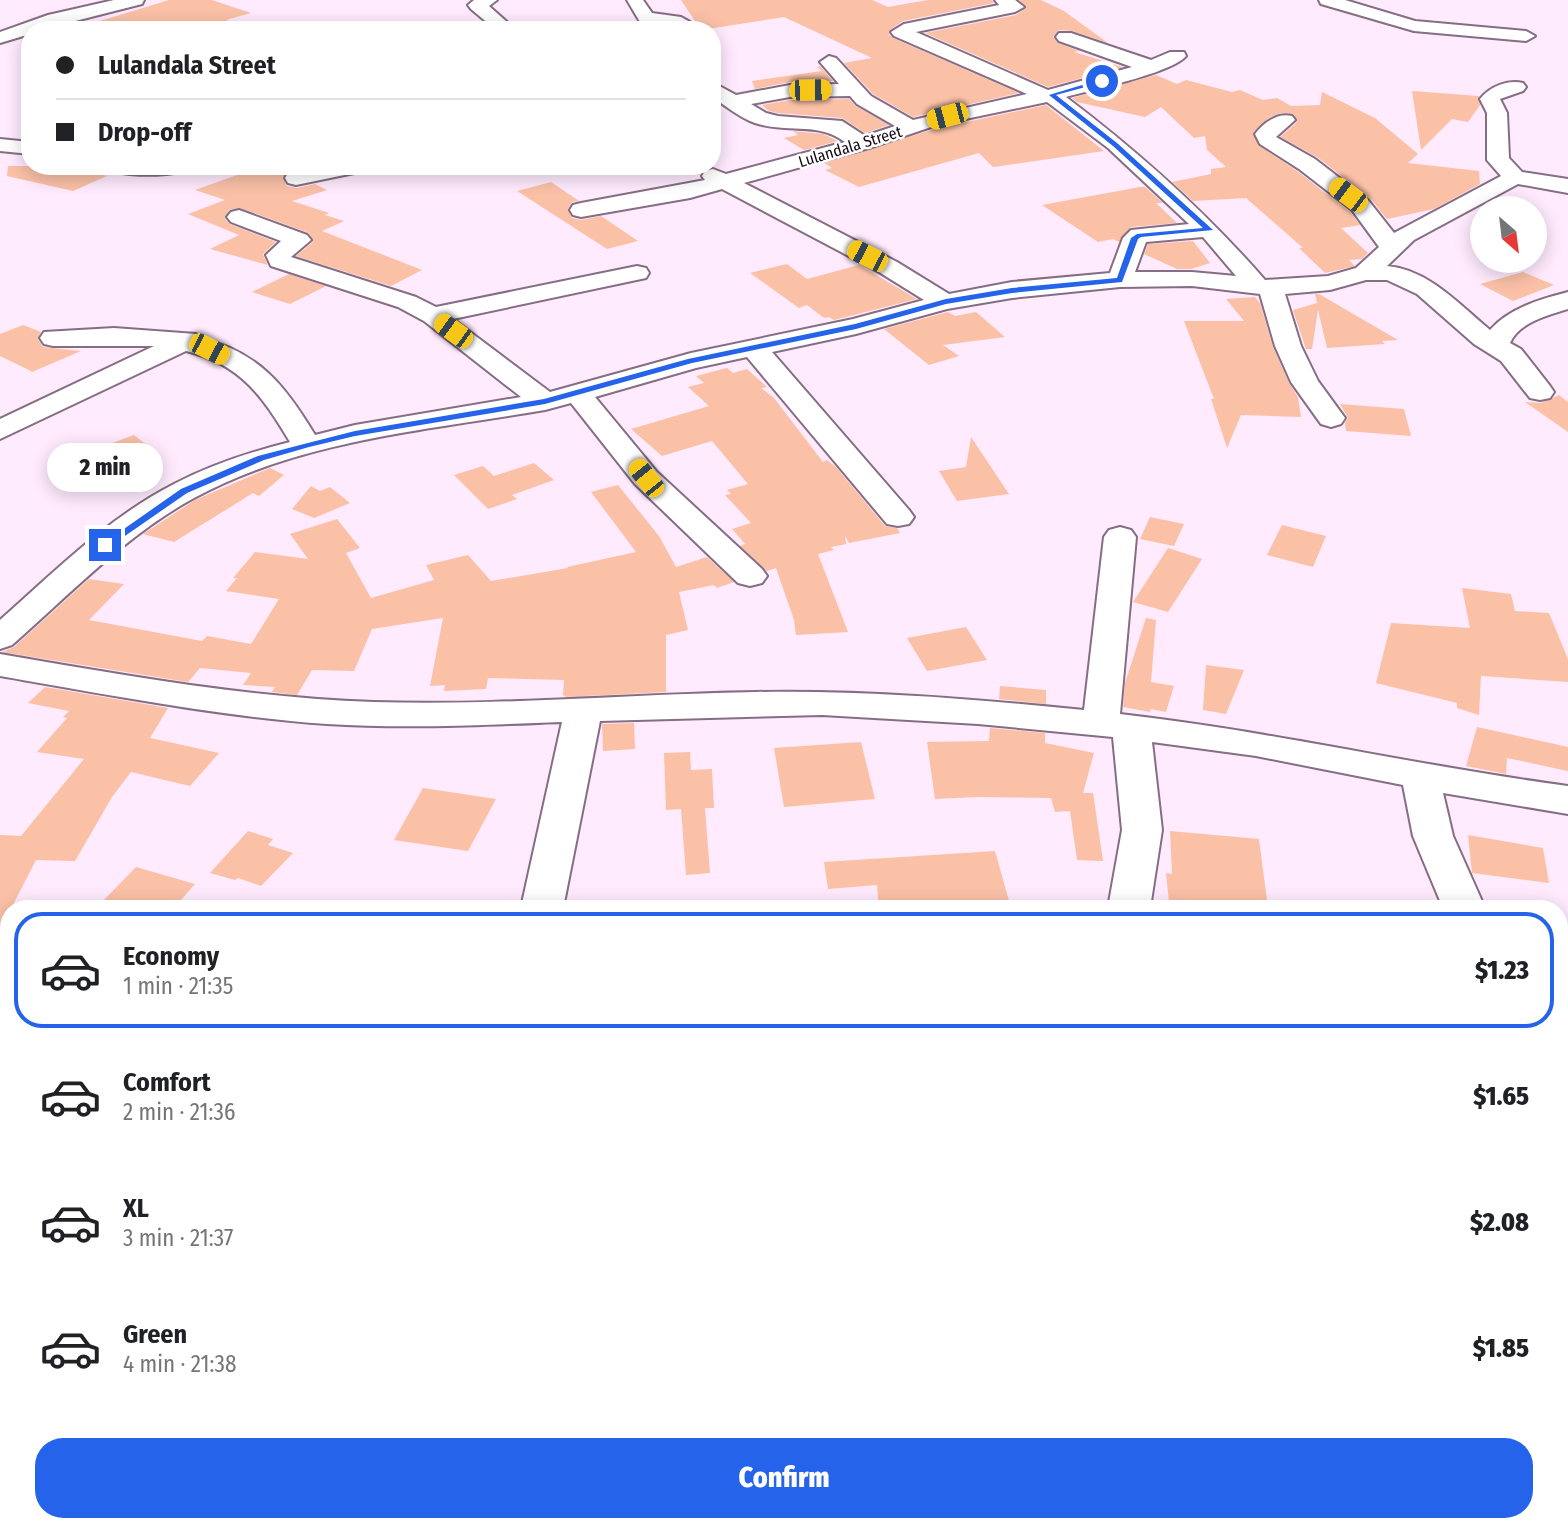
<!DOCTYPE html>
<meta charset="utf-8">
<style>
:root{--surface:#fff;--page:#f2f2f2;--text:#202124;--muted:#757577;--line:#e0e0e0;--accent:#2563eb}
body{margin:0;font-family:"Fira Sans Condensed",sans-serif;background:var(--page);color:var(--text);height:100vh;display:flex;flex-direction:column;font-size:26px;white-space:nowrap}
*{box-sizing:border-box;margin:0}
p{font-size:23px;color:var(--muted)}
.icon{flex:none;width:38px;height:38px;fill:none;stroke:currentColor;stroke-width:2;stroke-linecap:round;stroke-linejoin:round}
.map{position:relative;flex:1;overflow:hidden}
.sheet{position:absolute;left:0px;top:900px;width:1568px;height:632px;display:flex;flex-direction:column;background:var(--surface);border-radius:28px 28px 0 0;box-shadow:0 4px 18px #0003}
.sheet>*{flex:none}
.banner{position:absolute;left:21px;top:21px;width:700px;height:154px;border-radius:28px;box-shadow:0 4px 18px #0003;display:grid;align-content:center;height:154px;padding:0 35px;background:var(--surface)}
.needle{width:46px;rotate:152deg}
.controls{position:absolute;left:1470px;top:196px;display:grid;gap:14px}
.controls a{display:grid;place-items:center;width:77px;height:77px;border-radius:50%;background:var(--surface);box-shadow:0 4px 18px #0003;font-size:35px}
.end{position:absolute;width:32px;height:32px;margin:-16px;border:9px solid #2563eb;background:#fff;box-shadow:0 0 0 4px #fff}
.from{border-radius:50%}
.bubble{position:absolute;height:49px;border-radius:24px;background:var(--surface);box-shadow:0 4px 18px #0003;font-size:23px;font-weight:800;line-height:49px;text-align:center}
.car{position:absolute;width:21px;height:42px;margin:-21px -10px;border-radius:9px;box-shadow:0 0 5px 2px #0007;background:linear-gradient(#f5c518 24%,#345 0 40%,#f5c518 0 76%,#345 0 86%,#f5c518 0)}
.banner b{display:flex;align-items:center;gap:24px;height:66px;font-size:26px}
.banner b+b{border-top:2px solid var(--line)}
.banner i{width:18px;height:18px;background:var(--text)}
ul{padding:12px 0 0;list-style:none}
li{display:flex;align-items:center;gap:21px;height:116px;margin:0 14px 10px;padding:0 21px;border:4px solid transparent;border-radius:28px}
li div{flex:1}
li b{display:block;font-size:26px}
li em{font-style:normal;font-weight:800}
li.current{border-color:var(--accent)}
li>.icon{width:63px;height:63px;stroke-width:1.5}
.action{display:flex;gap:14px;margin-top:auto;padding:14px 35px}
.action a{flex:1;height:80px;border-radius:28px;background:var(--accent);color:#fff;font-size:28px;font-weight:800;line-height:80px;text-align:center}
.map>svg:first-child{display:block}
.building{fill:#fac1a7}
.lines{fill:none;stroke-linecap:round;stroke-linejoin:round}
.minor-casing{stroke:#856e84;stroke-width:4}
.minor{fill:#fff;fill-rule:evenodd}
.route{fill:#2563eb}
.labels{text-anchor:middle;stroke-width:5;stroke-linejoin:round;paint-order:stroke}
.far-street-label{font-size:16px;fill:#110911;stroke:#fff}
</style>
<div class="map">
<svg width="1568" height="1531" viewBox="0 0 1568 1531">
<rect width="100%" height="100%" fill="#ffeafe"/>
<g class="building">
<path d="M169,0H212L251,13L226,20L244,26L243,30H90V24Z"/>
<path d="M681,0H872L888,7L928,0H992L994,3L903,21L890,30L889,34L893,38L1019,93L913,117L873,94L844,63L872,58L784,17L701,30Z"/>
<path d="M1019,0H1041L1064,11L1108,43L1072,31L1059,30L1053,37L1058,43L1079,51L1074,52L1123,67L1048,87L925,33L1016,15L1026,8Z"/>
<path d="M820,66L833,81L790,82L755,89L752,81L822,71L817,67Z"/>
<path d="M1156,75L1177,84L1186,80L1232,92L1240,90L1263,100L1277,98L1291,106L1320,105L1322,92L1375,118L1418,154L1408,163L1479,171L1480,184L1434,209L1387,219L1370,198L1317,157L1280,137L1297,122L1294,114L1281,113L1270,117L1253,132L1258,145L1297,171L1350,212L1360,225L1341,228L1368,253L1362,259L1349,260L1355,266L1325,273L1299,248H1303L1246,198L1193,201L1172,182L1211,174V169L1226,167L1207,150L1205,136L1194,138L1161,107L1145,117L1077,102L1072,98Z"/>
<path d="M1412,91L1479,96L1480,105L1468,122L1452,119L1421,150Z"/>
<path d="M849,99L856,106L889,125L865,133L842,118L778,113L769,111L762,105L790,100Z"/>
<path d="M1046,105L1104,151L993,167L979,153L859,187L825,170L832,168L824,163L938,128Z"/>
<path d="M793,131L823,134L838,141L804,150L784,138L798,135Z"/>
<path d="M8,166H66L107,176L73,191L7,176Z"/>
<path d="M262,166H283L290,170L283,177L287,186L297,188L315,184L327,190L292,201L329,213L325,215L344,221L322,231L422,270L391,286L296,256L313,242L309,233L240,208L229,210L225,219L230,224L276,242L263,254L268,265L210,249L239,235L188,214L225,200L195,190Z"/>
<path d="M551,182L579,201L572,202L568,209L572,218L581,220L601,216L638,241L607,249L517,191Z"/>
<path d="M1140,187H1145L1163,203H1156L1177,223L1131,227L1119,242L1113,239L1098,242L1042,205Z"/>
<path d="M1193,241L1210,263L1191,269H1177L1144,254L1148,244Z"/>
<path d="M787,264L807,279L859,265L917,299L834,320L829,317L824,318L807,305L799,308L750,273Z"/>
<path d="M1523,272L1554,285L1513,301L1480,284Z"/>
<path d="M289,274L326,286L290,304L252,292Z"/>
<path d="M1315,294H1319L1398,340L1382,341L1385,344L1327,348L1318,310L1312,349H1306L1293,310L1317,303Z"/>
<path d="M1255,297L1260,303L1273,347L1289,383L1298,397L1301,417L1241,415L1227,448L1211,399H1214L1184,321H1244L1226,299Z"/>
<path d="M948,312L955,316L976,312L1005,337L943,345L959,356L929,365L884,329Z"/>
<path d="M23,325L41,332L38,339L43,347L81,351L32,372L27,369L0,356V334Z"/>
<path d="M727,368L733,373L747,369L767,387L761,388L774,398L823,462L827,460L836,467L885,526L897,528L900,533L849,543L845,536L846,544L831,547L834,550L818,554L848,632L796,635L794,620L776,568L767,571L740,546L745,544L732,529L751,523L725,495L731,494L727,490L748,484L712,441L662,456L631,429L709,406L688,387L704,383L696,376Z"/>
<path d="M1559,395L1568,402V432L1525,402L1541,403Z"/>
<path d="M1340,404L1404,409L1411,436L1346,431L1345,423L1348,418Z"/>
<path d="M134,435L158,454L122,469L96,449Z"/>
<path d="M971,437L1009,494L957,501L939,471L966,467Z"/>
<path d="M534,463L554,480L512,495L517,499L488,509L454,475L483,466L494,476Z"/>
<path d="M270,468L284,475L259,496L253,493L174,542L143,534L195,500Z"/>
<path d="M618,485L659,536L676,567L707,557L734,582L717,588L714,585L679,592L688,630L666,635V692L566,697L563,695L564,680L488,678L486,689L444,691L445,685L430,686L443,618L372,629L354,671L312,670L297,695L272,692L275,687L243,685L251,673L200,668L188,682L2,652L14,647L89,579L124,584L89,620L202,641L207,636L251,644L279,599L226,591L237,578H233L255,552L308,559L290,534L337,519L360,548L346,553L371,598L434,580L426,565L468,555L491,581L568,568L567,567L636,552L591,492Z"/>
<path d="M311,486L320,491L330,487L350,503L314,518L292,509Z"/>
<path d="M1150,517L1184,524L1174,546L1140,539Z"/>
<path d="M1282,525L1326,536L1313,567L1267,555Z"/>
<path d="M1168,548L1202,559L1168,612L1133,602Z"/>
<path d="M1462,588L1511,594L1515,611L1549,613L1568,659V682L1481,676L1479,715L1457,708V703L1376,683L1391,623L1470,628Z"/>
<path d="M1146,618L1156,620L1151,682L1174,686L1166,712L1151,709L1150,712L1123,707L1125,683Z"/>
<path d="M966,627L987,660L927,671L907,638Z"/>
<path d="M1206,665L1244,670L1226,714L1203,710Z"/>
<path d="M1000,686L1046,690V704L999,699Z"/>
<path d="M45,687L168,708L150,738L219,753L190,786L131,772L112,797L75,861L36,860L0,930V835L21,836L84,759L37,752L67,718L63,717L69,711L28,703Z"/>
<path d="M634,723L635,749L603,751L602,724Z"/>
<path d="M1477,727L1568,747V771L1507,758L1506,774L1466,766Z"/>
<path d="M990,728L1045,733V743L1094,753L1083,793H1093L1103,861L1077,860L1070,811L1055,812L1051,798L977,797L935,799L927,742L989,741Z"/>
<path d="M861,742L875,799L784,807L774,748Z"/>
<path d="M690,752L691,770L712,769L714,808H705L710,873L686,875L681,809L666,810L664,753Z"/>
<path d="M423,788L496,799L468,851L394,840Z"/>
<path d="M248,831L273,839L268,845L293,853L261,886L238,878L235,880L210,873Z"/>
<path d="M1170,831L1259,839L1268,908L1169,902L1166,873L1172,874Z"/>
<path d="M1468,835L1543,848L1549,883L1472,873Z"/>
<path d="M995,851L1011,908H879L877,885L828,889L824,862Z"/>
<path d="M136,867L195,884L174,908H96Z"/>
</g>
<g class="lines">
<defs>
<g id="minor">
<path d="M114,0H144L142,4L40,30H30V34L0,43V32L48,15Z"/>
<path d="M474,0H497L489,6L516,30H496L471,9L468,5Z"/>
<path d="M627,0H643L652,13L681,17L690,22L681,27L640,22Z"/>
<path d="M995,0H1015L1024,7L1015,12L916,32L1048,90L1132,67L1059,41L1056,37L1059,33H1071L1151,60L1170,52H1184L1186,56C1172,73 1091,90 1066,97C1140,153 1204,210 1265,280L1328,276L1356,268L1379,247L1352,210L1299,169L1260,144L1255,134C1263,123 1278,112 1292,116L1295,120L1276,137L1315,159L1368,200L1394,233L1501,176L1487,160V113L1480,99C1489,87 1508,79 1523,83L1526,87L1523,91L1500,99L1507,113L1509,158L1522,172L1568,179V193L1518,184L1414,240L1387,266C1428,269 1461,306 1490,330C1509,308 1541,299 1568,292V309C1549,315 1519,322 1510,343L1521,349L1550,386L1554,392L1550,398L1540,400L1530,398L1501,361L1474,344L1417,294L1387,280H1366L1330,290L1285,294L1301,346L1318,381L1345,418L1341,424L1331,427L1321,424L1291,382L1275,346L1260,294L1192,286L1120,287L1012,298L947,309L856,334L772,352L909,510L914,517L909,524L898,526L887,524L747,357L696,368L595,397L657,472L762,569L767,576L762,583L750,586L738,583L635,484L571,403L545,410C428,430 300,440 194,498C126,535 70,594 12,645L0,649V620C54,572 109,517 174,484C211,465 250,452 290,442C263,397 241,364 186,351L0,439V419L154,346H53L44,344L40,338L44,332L114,328L196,334L199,338C258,351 285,385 315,435L355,425L521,397L424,321L398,307L271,266L266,255L281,241L231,222L227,217L231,212L239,210L307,235L311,240L291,257L416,297L436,307L637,266L646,268L649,273L646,278L453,319L550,392L691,353L853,319L924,300L879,272L722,189L690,198L581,217L573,215L570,210L573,205L581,203L705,180L702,176L705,171L713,169L726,174L845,142C817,121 788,134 755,123C740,118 725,105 712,97V82L736,95L790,85L839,84L820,62L829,56L836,58L871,96L913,120L1027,94L894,36L891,32L904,24L999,5ZM850,96L857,104L895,126L865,136L842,121L778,116L766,113L751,104L790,97ZM1047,102L1108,148L1189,224L1131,230L1123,238L1110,273L1012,282L949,294L897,262L744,183L869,148L937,125ZM1203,237L1236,276L1192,272H1135L1146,242Z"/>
<path d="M1319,0H1345L1415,21L1526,31L1535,36L1526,41L1414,31L1321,4Z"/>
<path d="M0,139L30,142V154L0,151Z"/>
<path d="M108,166H188L185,171C161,176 135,176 111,171Z"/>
<path d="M322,166H367L364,171L296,185L288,183L285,178L288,173Z"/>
<path d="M1120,527L1131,530L1136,537L1120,714C1271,731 1418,766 1568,786V814L1443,793L1453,836L1485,908H1443L1413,836L1403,785L1256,756L1152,742L1162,830L1150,908H1108L1122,830L1113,737L978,724L822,715L600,721L563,908H521L562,722C484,725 405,729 327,724C217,716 109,695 0,676V654C124,675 248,698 374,702C501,706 629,694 756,692C866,690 975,699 1084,710L1104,537L1109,530Z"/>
<path d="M1559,961L1568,962V996L1559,995Z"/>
<path d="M1559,1093L1568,1096V1155L1559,1152Z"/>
<path d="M367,1522H427L423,1531H363Z"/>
<rect x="1332" y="1522" width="60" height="9"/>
</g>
</defs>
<use href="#minor" class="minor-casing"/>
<use href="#minor" class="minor"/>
</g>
<path class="route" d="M1102,79L1104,82L1056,95L1117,143L1213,230L1141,237L1138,239L1122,282L1012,293L946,304L856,329L692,363L545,404L355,436L309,447L264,460L187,493L109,547L101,545L181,489L258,456L304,444L355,431L544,399L688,359L855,324L946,299L1012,288L1117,278L1131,238L1137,234L1203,228L1113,146L1049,95Z"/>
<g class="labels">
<g class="far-street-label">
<text transform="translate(850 146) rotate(-17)" y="6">Lulandala Street</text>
</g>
</g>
</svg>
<div class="controls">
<a><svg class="needle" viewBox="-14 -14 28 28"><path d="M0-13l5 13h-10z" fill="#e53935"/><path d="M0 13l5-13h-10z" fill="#757577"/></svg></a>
</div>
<i class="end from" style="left:1102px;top:81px"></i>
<i class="end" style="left:105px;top:545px"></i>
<div class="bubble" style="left:47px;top:443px;width:116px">2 min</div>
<i class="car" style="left:810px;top:90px;rotate:89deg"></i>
<i class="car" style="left:947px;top:116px;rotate:255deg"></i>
<i class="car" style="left:1348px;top:195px;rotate:307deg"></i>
<i class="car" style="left:867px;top:256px;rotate:297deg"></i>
<i class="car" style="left:453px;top:331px;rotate:306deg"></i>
<i class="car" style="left:209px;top:349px;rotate:117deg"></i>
<i class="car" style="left:646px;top:478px;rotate:321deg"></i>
<div class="banner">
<b><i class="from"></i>Lulandala Street</b>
<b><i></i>Drop-off</b>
</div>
<section class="sheet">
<ul>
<li class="current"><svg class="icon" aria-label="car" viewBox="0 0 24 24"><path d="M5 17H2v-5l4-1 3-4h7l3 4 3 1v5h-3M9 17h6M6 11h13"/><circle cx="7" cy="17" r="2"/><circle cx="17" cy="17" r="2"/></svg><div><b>Economy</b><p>1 min · 21:35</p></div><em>$1.23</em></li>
<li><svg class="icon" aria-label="car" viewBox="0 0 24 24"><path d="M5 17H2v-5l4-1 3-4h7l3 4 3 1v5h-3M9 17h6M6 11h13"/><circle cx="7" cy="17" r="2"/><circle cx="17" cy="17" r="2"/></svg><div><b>Comfort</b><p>2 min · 21:36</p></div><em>$1.65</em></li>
<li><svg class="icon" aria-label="car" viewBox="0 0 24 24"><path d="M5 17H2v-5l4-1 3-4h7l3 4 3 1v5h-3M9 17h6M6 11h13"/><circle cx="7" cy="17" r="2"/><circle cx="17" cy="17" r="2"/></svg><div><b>XL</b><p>3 min · 21:37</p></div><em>$2.08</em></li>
<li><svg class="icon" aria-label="car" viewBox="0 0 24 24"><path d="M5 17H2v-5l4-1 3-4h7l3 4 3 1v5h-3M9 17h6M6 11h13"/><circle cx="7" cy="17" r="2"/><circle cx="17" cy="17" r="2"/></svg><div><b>Green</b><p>4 min · 21:38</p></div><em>$1.85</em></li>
</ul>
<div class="action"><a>Confirm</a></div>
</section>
</div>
